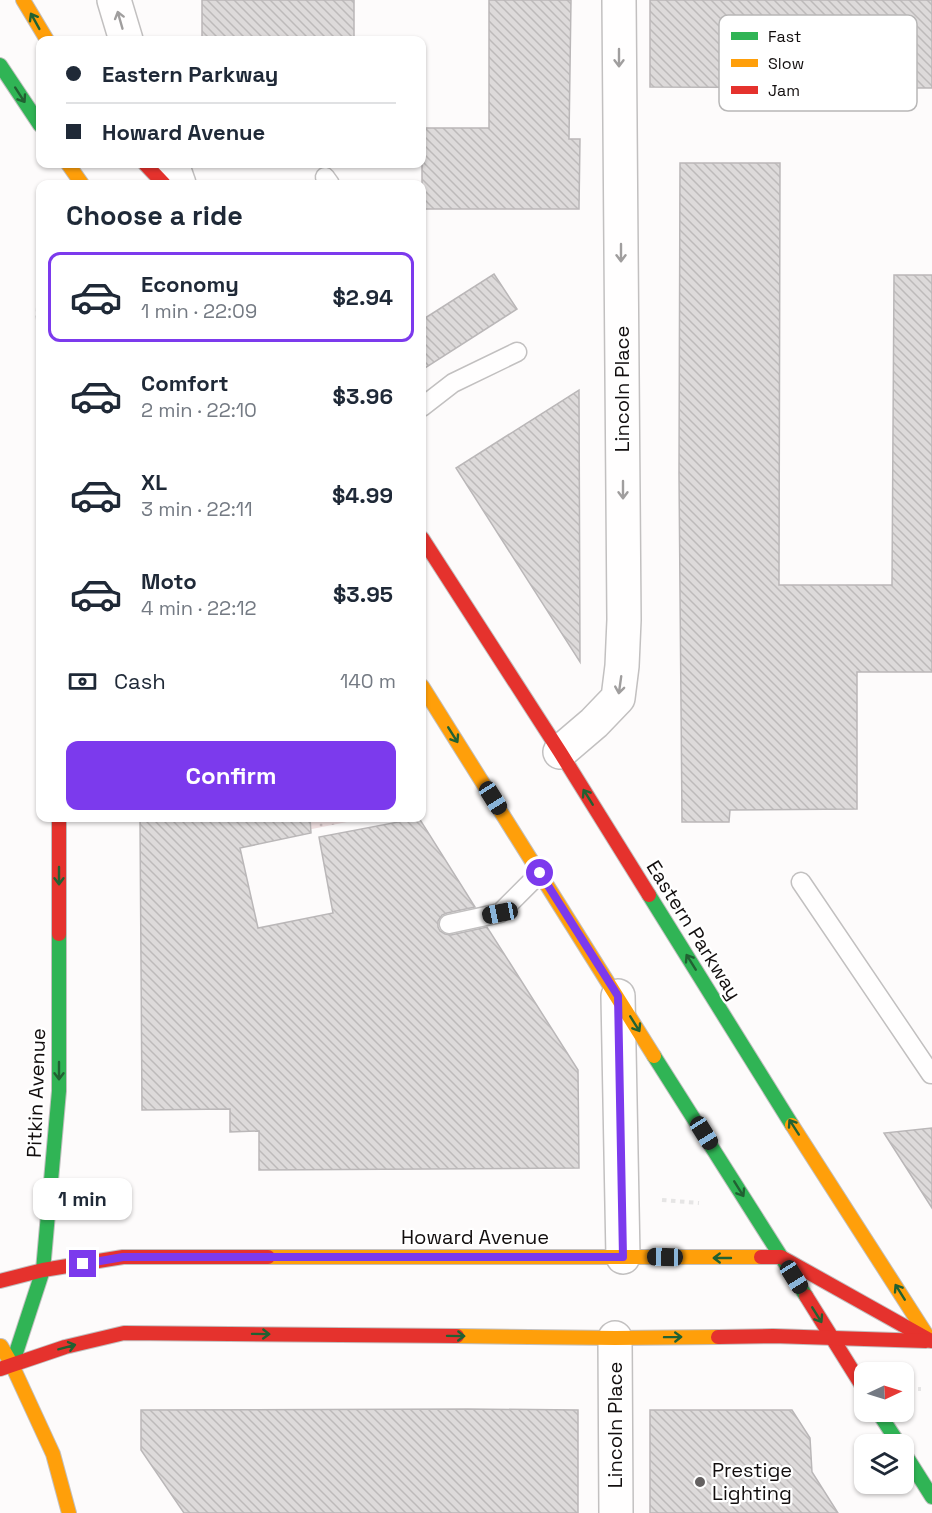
<!DOCTYPE html>
<meta charset="utf-8">
<style>
:root{--surface:#fff;--page:#f6f6f7;--text:#1f2937;--muted:#747a83;--line:#e0e1e3;--accent:#7c3aed}
body{margin:0;font-family:"Space Grotesk",sans-serif;background:var(--page);color:var(--text);height:100vh;display:flex;flex-direction:column;font-size:22px;white-space:nowrap}
*{box-sizing:border-box;margin:0}
p{font-size:20px;color:var(--muted)}
.icon{flex:none;width:33px;height:33px;fill:none;stroke:currentColor;stroke-width:2;stroke-linecap:round;stroke-linejoin:round}
.map{position:relative;flex:1;overflow:hidden}
.details{position:absolute;left:36px;top:180px;width:390px;height:642px;display:flex;flex-direction:column;background:var(--surface);border-radius:12px;box-shadow:0 2px 4px #0004}
.details>*{flex:none}
.hud{position:absolute;left:36px;top:36px;width:390px;height:132px;border-radius:12px;box-shadow:0 2px 4px #0004;display:grid;align-content:center;height:132px;padding:0 30px;background:var(--surface)}
.needle{width:39px;rotate:86deg}
.buttons{position:absolute;left:854px;top:1362px;display:grid;gap:12px}
.buttons a{display:grid;place-items:center;width:60px;height:60px;border-radius:12px;background:var(--surface);box-shadow:0 2px 4px #0004;font-size:30px}
.end{position:absolute;width:27px;height:27px;margin:-14px;border:8px solid #7c3aed;background:#fff;box-shadow:0 0 0 3px #fff}
.from{border-radius:50%}
.bubble{position:absolute;height:42px;border-radius:12px;background:var(--surface);box-shadow:0 2px 4px #0004;font-size:20px;font-weight:600;line-height:42px;text-align:center}
.car{position:absolute;width:18px;height:36px;margin:-18px -9px;border-radius:8px;box-shadow:0 0 4px 2px #0007;background:linear-gradient(#222 24%,#8ab4d8 0 40%,#222 0 76%,#8ab4d8 0 86%,#222 0)}
.hud b{display:flex;align-items:center;gap:21px;height:57px;font-size:22px}
.hud b+b{border-top:2px solid var(--line)}
.hud i{width:15px;height:15px;background:var(--text)}
ul{padding:0;list-style:none}
li{display:flex;align-items:center;gap:18px;height:90px;margin:0 12px 9px;padding:0 18px;border:3px solid transparent;border-radius:12px}
li div{flex:1}
li b{display:block;font-size:22px}
li em{font-style:normal;font-weight:600}
li.on{border-color:var(--accent)}
li>.icon{width:54px;height:54px;stroke-width:1.5}
h2{padding:0 30px;font-size:27px;line-height:72px}
.pay{display:flex;align-items:center;gap:15px;height:66px;padding:0 30px;font-size:22px}
.pay p{margin-inline-start:auto}
.button{display:flex;gap:12px;margin-top:auto;padding:12px 30px}
.button a{flex:1;height:69px;border-radius:12px;background:var(--accent);color:#fff;font-size:24px;font-weight:600;line-height:69px;text-align:center}
.map>svg:first-child{display:block}
.park{fill:url(#park-dots)}
.building{fill:url(#building-back-hatch);stroke:#bab7b8;stroke-width:1.5}
.lines{fill:none;stroke-linecap:round;stroke-linejoin:round}
.lane-casing{stroke:#c2c0c0;stroke-width:21}
.street-casing{stroke:#c2c0c0;stroke-width:36}
.fast-casing{stroke:#c2c0c0;stroke-width:16}
.slow-casing{stroke:#c2c0c0;stroke-width:16}
.jam-casing{stroke:#c2c0c0;stroke-width:16}
.path{stroke:#e6e5e5;stroke-width:4;stroke-dasharray:4.5 4.5;stroke-linecap:butt}
.lane{stroke:#fffefe;stroke-width:18}
.street{stroke:#fffefe;stroke-width:33}
.fast{stroke:#30b455;stroke-width:14}
.slow{stroke:#ff9f0a;stroke-width:14}
.jam{stroke:#e5322d;stroke-width:14}
.oneway{stroke:#a09e9e}
.oneway2{stroke:#216132}
.route{stroke:#7c3aed;stroke-width:8}
.poi-dot{fill:#646161;stroke:#fff;stroke-width:2}
.labels{text-anchor:middle;stroke-width:4.5;stroke-linejoin:round;paint-order:stroke}
.street-label{font-size:20px;fill:#120e0e;stroke:#fff}
.poi-label{font-size:20px;fill:#120e0e;stroke:#fff;text-anchor:start}
.key{fill:#fff;stroke:#b8b7b7;stroke-width:1.5}
.key-label{font-size:16px;fill:#120e0e}
</style>
<div class="map">
<svg width="932" height="1513" viewBox="0 0 932 1513">
<defs>
<pattern id="park-dots" width="8" height="8" patternUnits="userSpaceOnUse" patternTransform="scale(1.5)"><rect width="8" height="8" fill="#f0e0e1"/><path d="M2 2h.1M6 6h.1" fill="none" stroke="#cdbfc0" stroke-width="1.8" stroke-linecap="round"/></pattern>
<pattern id="building-back-hatch" width="6" height="6" patternUnits="userSpaceOnUse" patternTransform="scale(1.5)"><rect width="6" height="6" fill="#dddada"/><path d="M-1 5l2 2M0 0l6 6M5-1l2 2" fill="none" stroke="#bdbaba"/></pattern>
</defs>
<rect width="100%" height="100%" fill="#fdfbfb"/>
<path class="park" d="M273,818H367L277,836Z"/>
<g class="building">
<rect x="202" y="0" width="152" height="40"/>
<path d="M489,0H571L569,139H580L579,209H422V128H489Z"/>
<path d="M650,0H932V88L650,87Z"/>
<path d="M680,163H780L779,585H892L894,275H932V672H857V809L730,810L729,822H682L679,474Z"/>
<path d="M494,274L517,309L422,370V320Z"/>
<path d="M579,390L580,662L456,468Z"/>
<path d="M140,818H310L311,833L240,848L258,928L333,913L319,837L419,818L475,907L447,913L442,915L438,921V927L440,931L445,934L451,935L487,927L578,1070L579,1168L259,1170V1131L230,1132V1109L142,1110Z"/>
<path d="M932,1128V1208L884,1133Z"/>
<path d="M468,1409L578,1410V1513H184L141,1450V1410Z"/>
<path d="M650,1410H792L810,1438L812,1472L838,1513H650Z"/>
</g>
<g class="lines">
<defs>
<g id="lane">
<path d="M325,177L330,184"/>
<path d="M422,407L453,383L517,352"/>
<path d="M801,882L931,1074H932"/>
<path d="M449,924L500,913L540,873"/>
</g>
<g id="street">
<path d="M114,0L126,40"/>
<path d="M172,164L179,184"/>
<path d="M560,752L594,723L618,698L622,666L624,620L619,0"/>
<path d="M618,996L623,1257"/>
<path d="M615,1338L616,1513"/>
</g>
<g id="fast">
<path d="M0,65L40,125"/>
<path d="M649,895L792,1125"/>
<path d="M654,1056L806,1296"/>
<path d="M12,1365L43,1270L59,1091V934"/>
<path d="M878,1412L899,1444"/>
<path d="M903,1451L932,1497"/>
</g>
<g id="slow">
<path d="M23,0L47,40"/>
<path d="M68,164L82,184"/>
<path d="M422,686L654,1056"/>
<path d="M792,1125L928,1337"/>
<path d="M268,1257H761"/>
<path d="M457,1336L615,1338L718,1337"/>
<path d="M1,1346L12,1365L53,1454L69,1513"/>
</g>
<g id="jam">
<path d="M145,164L164,184"/>
<path d="M422,538L560,752L649,895"/>
<path d="M59,818V934"/>
<path d="M761,1257H781L931,1341"/>
<path d="M0,1281L43,1270L123,1257H268"/>
<path d="M806,1296L864,1389"/>
<path d="M718,1337L773,1336L926,1341"/>
<path d="M0,1369L65,1347L124,1333L457,1336"/>
</g>
</defs>
<use href="#lane" class="lane-casing"/>
<use href="#street" class="street-casing"/>
<use href="#fast" class="fast-casing"/>
<use href="#slow" class="slow-casing"/>
<use href="#jam" class="jam-casing"/>
<g class="path">
<path d="M40,289L37,316L40,327"/>
<path d="M662,1200L699,1203"/>
<path d="M909,1389H921"/>
</g>
<use href="#lane" class="lane"/>
<use href="#street" class="street"/>
<use href="#fast" class="fast"/>
<use href="#slow" class="slow"/>
<use href="#jam" class="jam"/>
</g>
<defs><path id="oneway-shaft" d="M-6 0H5M1.5-3L5.5 0L1.5 3" fill="none" stroke-width="1.6" stroke-linecap="round" stroke-linejoin="round" transform="scale(1.5)"/></defs>
<g class="oneway">
<use href="#oneway-shaft" transform="translate(120 20) rotate(-106)"/>
<use href="#oneway-shaft" transform="translate(619 58) rotate(90)"/>
<use href="#oneway-shaft" transform="translate(621 253) rotate(90)"/>
<use href="#oneway-shaft" transform="translate(623 490) rotate(90)"/>
<use href="#oneway-shaft" transform="translate(620 685) rotate(98)"/>
</g>
<g class="oneway2">
<use href="#oneway-shaft" transform="translate(35 21) rotate(-119)"/>
<use href="#oneway-shaft" transform="translate(20 95) rotate(57)"/>
<use href="#oneway-shaft" transform="translate(453 735) rotate(58)"/>
<use href="#oneway-shaft" transform="translate(588 797) rotate(-122)"/>
<use href="#oneway-shaft" transform="translate(59 876) rotate(90)"/>
<use href="#oneway-shaft" transform="translate(691 962) rotate(-122)"/>
<use href="#oneway-shaft" transform="translate(635 1024) rotate(58)"/>
<use href="#oneway-shaft" transform="translate(59 1071) rotate(90)"/>
<use href="#oneway-shaft" transform="translate(794 1127) rotate(-123)"/>
<use href="#oneway-shaft" transform="translate(739 1189) rotate(58)"/>
<use href="#oneway-shaft" transform="translate(722 1258) rotate(-180)"/>
<use href="#oneway-shaft" transform="translate(900 1292) rotate(-122)"/>
<use href="#oneway-shaft" transform="translate(817 1315) rotate(58)"/>
<use href="#oneway-shaft" transform="translate(261 1334) rotate(1)"/>
<use href="#oneway-shaft" transform="translate(456 1336) rotate(1)"/>
<use href="#oneway-shaft" transform="translate(673 1337) rotate(-1)"/>
<use href="#oneway-shaft" transform="translate(67 1347) rotate(-15)"/>
</g>
<g class="lines">
<path class="route" d="M83,1264L123,1257H623L618,996L540,873"/>
</g>
<circle class="poi-dot" cx="700" cy="1482" r="6"/>
<g class="labels">
<g class="street-label">
<text transform="translate(622 389) rotate(-90)" y="7">Lincoln Place</text>
<text transform="translate(694 930) rotate(58)" y="7">Eastern Parkway</text>
<text transform="translate(36 1093) rotate(-88)" y="7">Pitkin Avenue</text>
<text x="475" y="1244">Howard Avenue</text>
<text transform="translate(615 1425) rotate(-90)" y="7">Lincoln Place</text>
</g>
<g class="poi-label">
<text x="712" y="1477">Prestige<tspan x="712" dy="23">Lighting</tspan></text>
</g>
</g>
<rect x="719" y="15" width="198" height="96" rx="9" class="key"/>
<rect x="731" y="32" width="27" height="8" fill="#30b455"/>
<rect x="731" y="59" width="27" height="8" fill="#ff9f0a"/>
<rect x="731" y="86" width="27" height="8" fill="#e5322d"/>
<g class="key-label">
<text x="768" y="42">Fast</text>
<text x="768" y="69">Slow</text>
<text x="768" y="96">Jam</text>
</g>
</svg>
<div class="buttons">
<a><svg class="needle" viewBox="-14 -14 28 28"><path d="M0-13l5 13h-10z" fill="#e53935"/><path d="M0 13l5-13h-10z" fill="#747a83"/></svg></a>
<a><svg class="icon" aria-label="layers" viewBox="0 0 24 24"><path d="M12 4l9 5-9 5-9-5zM3 14l9 5 9-5"/></svg></a>
</div>
<i class="end from" style="left:540px;top:873px"></i>
<i class="end" style="left:83px;top:1264px"></i>
<div class="bubble" style="left:33px;top:1178px;width:99px">1 min</div>
<i class="car" style="left:493px;top:798px;rotate:148deg"></i>
<i class="car" style="left:500px;top:913px;rotate:259deg"></i>
<i class="car" style="left:704px;top:1133px;rotate:148deg"></i>
<i class="car" style="left:665px;top:1257px;rotate:271deg"></i>
<i class="car" style="left:794px;top:1277px;rotate:148deg"></i>
<div class="hud">
<b><i class="from"></i>Eastern Parkway</b>
<b><i></i>Howard Avenue</b>
</div>
<section class="details">
<h2>Choose a ride</h2>
<ul>
<li class="on"><svg class="icon" aria-label="car" viewBox="0 0 24 24"><path d="M5 17H2v-5l4-1 3-4h7l3 4 3 1v5h-3M9 17h6M6 11h13"/><circle cx="7" cy="17" r="2"/><circle cx="17" cy="17" r="2"/></svg><div><b>Economy</b><p>1 min · 22:09</p></div><em>$2.94</em></li>
<li><svg class="icon" aria-label="car" viewBox="0 0 24 24"><path d="M5 17H2v-5l4-1 3-4h7l3 4 3 1v5h-3M9 17h6M6 11h13"/><circle cx="7" cy="17" r="2"/><circle cx="17" cy="17" r="2"/></svg><div><b>Comfort</b><p>2 min · 22:10</p></div><em>$3.96</em></li>
<li><svg class="icon" aria-label="car" viewBox="0 0 24 24"><path d="M5 17H2v-5l4-1 3-4h7l3 4 3 1v5h-3M9 17h6M6 11h13"/><circle cx="7" cy="17" r="2"/><circle cx="17" cy="17" r="2"/></svg><div><b>XL</b><p>3 min · 22:11</p></div><em>$4.99</em></li>
<li><svg class="icon" aria-label="car" viewBox="0 0 24 24"><path d="M5 17H2v-5l4-1 3-4h7l3 4 3 1v5h-3M9 17h6M6 11h13"/><circle cx="7" cy="17" r="2"/><circle cx="17" cy="17" r="2"/></svg><div><b>Moto</b><p>4 min · 22:12</p></div><em>$3.95</em></li>
</ul>
<div class="pay"><svg class="icon" aria-label="cash" viewBox="0 0 24 24"><path d="M3 7h18v10H3z"/><circle cx="12" cy="12" r="2"/></svg>Cash<p>140 m</p></div>
<div class="button"><a>Confirm</a></div>
</section>
</div>
